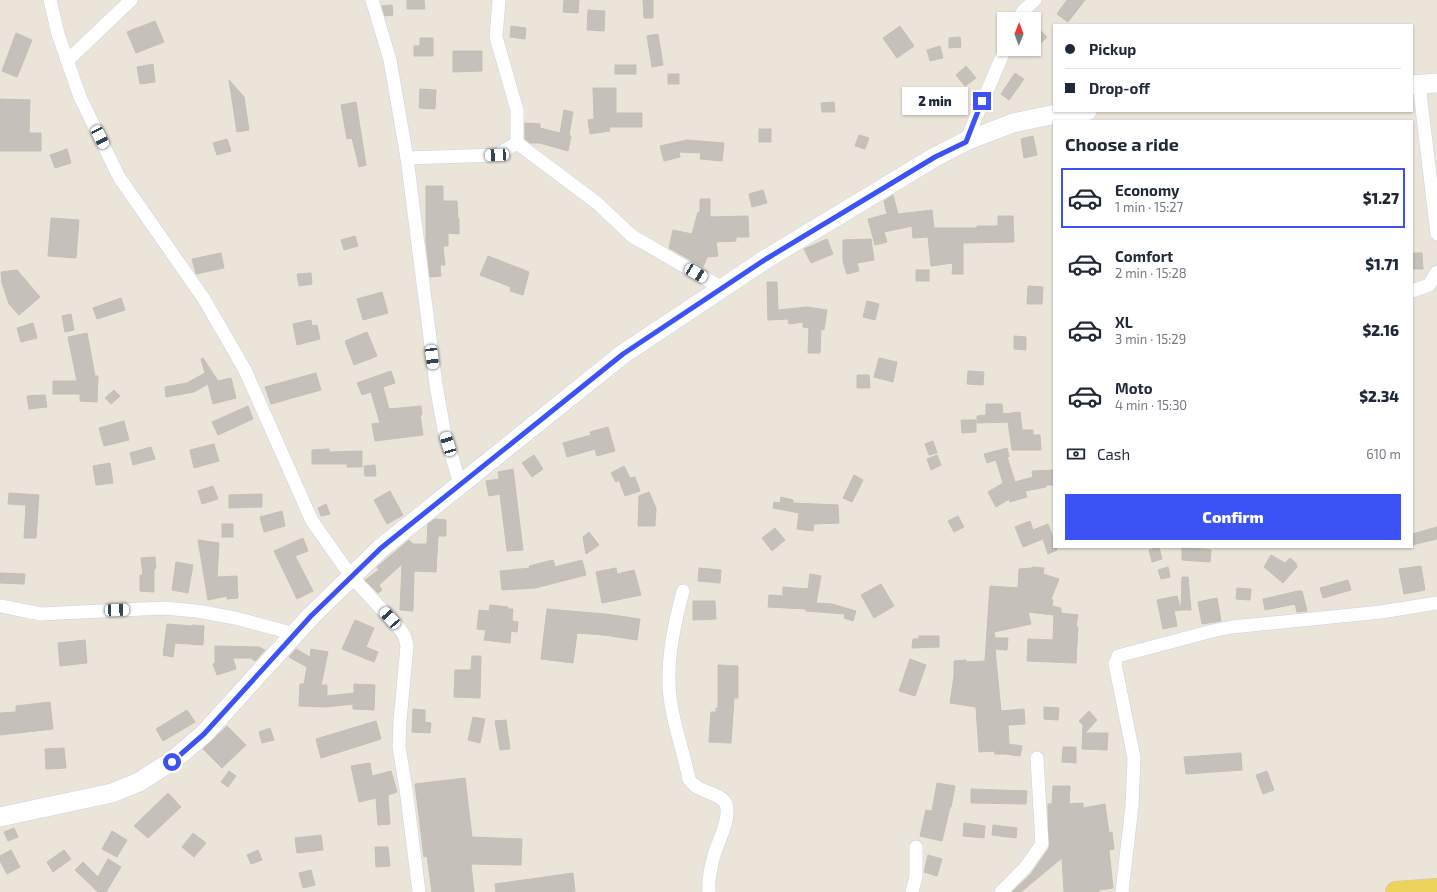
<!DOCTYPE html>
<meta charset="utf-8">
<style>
:root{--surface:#fff;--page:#f6f6f7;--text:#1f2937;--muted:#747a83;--line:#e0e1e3;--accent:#3b52f5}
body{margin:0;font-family:"Exo 2",sans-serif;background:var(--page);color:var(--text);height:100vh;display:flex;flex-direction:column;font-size:15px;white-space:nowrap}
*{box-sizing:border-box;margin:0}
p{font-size:13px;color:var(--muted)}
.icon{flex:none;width:22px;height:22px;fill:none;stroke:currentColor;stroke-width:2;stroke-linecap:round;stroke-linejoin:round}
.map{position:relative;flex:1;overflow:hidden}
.panel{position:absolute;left:1053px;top:120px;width:360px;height:428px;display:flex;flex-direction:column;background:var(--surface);border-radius:0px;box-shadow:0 1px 3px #0004}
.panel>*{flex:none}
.top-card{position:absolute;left:1053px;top:24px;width:360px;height:88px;border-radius:0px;box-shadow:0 1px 3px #0004;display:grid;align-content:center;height:88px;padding:0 12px;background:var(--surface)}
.needle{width:26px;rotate:1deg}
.tools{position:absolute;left:997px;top:12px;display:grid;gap:8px}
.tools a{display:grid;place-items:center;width:44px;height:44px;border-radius:0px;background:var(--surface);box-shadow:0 1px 3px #0004;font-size:20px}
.end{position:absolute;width:18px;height:18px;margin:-9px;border:5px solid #3b52f5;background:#fff;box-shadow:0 0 0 2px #fff}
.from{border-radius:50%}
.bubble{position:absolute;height:28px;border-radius:0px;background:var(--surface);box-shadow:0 1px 3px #0004;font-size:13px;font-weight:800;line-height:28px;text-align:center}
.car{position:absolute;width:12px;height:24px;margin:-12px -6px;border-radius:5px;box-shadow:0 0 3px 1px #0007;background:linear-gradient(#fff 24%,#345 0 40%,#fff 0 76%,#345 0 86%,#fff 0)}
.top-card b{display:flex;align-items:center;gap:14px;height:38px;font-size:15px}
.top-card b+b{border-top:1px solid var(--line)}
.top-card i{width:10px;height:10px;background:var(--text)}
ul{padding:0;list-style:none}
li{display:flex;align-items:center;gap:12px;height:60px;margin:0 8px 6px;padding:0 4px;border:2px solid transparent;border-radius:0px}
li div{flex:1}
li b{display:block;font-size:15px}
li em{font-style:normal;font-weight:800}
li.on{border-color:var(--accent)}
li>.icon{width:36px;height:36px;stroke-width:1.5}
h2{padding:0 12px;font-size:18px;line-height:48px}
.pay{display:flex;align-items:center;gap:10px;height:44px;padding:0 12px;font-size:15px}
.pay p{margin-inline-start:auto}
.primary-button{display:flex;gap:8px;margin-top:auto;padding:8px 12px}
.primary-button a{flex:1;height:46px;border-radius:0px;background:var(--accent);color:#fff;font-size:16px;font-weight:800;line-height:46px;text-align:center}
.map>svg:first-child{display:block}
.building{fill:#c5c0b9;stroke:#c5c0b3}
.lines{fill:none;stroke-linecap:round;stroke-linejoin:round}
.street-casing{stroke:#ced1e0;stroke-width:14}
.secondary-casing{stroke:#ced1e0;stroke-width:20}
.primary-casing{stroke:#c7c7c7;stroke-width:22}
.street{stroke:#fff;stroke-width:13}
.secondary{stroke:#fff;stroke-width:19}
.primary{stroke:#ecd35b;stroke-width:21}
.route{stroke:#3b52f5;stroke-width:5}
</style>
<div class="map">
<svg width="1437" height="892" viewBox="0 0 1437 892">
<rect width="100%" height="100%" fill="#eae4d9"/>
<g class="building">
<path d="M407,0H424L425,9H407Z"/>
<path d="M564,0H579L578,13L563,12Z"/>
<path d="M643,0H653V18H644Z"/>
<path d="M1067,0H1085L1068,22L1057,14Z"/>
<path d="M392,5L393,15L385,16L382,6Z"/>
<path d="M588,10L605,11L604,31L587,30Z"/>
<path d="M155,21L164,42L136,53L127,32Z"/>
<path d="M511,26L526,28L525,39L510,37Z"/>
<path d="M900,26L914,46L897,58L883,38Z"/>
<path d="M1039,29L1047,37L1034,50V34Z"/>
<path d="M16,33L32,40L17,77L2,71Z"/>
<path d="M658,34L663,65L652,67L647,36Z"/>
<path d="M960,37L961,47L949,48V38Z"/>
<path d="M420,38H433V56H414V46H420Z"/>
<path d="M940,46L943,58L930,61L927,50Z"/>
<path d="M453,51H482V71L453,72Z"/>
<path d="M153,64L155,82L140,84L137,67Z"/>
<rect x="615" y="65" width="21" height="9"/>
<path d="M966,66L976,78L965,86L956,75Z"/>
<path d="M1015,73L1024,79L1009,100L1001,94Z"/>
<rect x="668" y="74" width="11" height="10"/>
<path d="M229,80L244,97L249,130L237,132Z"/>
<path d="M593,88H616V113H642V127H609L610,131L590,134L588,120L594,119Z"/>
<path d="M420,89L436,90L435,109L419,108Z"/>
<path d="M0,99L30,100L29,133H41V151H0Z"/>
<path d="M356,102L366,165L359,167L352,138L347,139L341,105Z"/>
<path d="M834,102L835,112H822L821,103Z"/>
<path d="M564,110L573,112L569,135L571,136L568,151L540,143H530L525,139V123L540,124V128L560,133Z"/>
<rect x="759" y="129" width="12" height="13"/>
<path d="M859,135L869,138L865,149L855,146Z"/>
<path d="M1033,136L1037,155L1024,158L1021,139Z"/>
<path d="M227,139L231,151L217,155L213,143Z"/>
<path d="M687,140L724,143L722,161L700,159L701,153L679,152L680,157L664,161L660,146Z"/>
<path d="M67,149L71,163L55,168L50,155Z"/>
<path d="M426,186H443V201H457L458,219H459V234L448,233V246H443L445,265H440L441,276L430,277L426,240Z"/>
<path d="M763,190L767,203L752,207L749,194Z"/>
<path d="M893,195L898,214L932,210L934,228H977V226H998V216H1013L1014,242L963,243V274H952L953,263L931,266L928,237L913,238L912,226L884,232L887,242L875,245L868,219L887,214L884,201Z"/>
<path d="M700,199H710V217L748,216L749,237H736V241L716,242L718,256L707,257L703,267L669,248L673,230L692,234L698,212L700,213Z"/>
<path d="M51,218L79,220L76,258L48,256Z"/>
<path d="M355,236L358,246L344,250L341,240Z"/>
<path d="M827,239L833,254L811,263L804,249Z"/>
<path d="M871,239L874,260L857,263L859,271L847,274L843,261V240Z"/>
<path d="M221,253L224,268L196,274L192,259Z"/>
<path d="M1412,253H1422L1423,269H1412Z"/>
<path d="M488,256L529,272L523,295L510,291L511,287L480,275Z"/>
<path d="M17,270L40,297L19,315L9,304L2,283L1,272Z"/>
<rect x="916" y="270" width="13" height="11"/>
<path d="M311,273L312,284L299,286L297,274Z"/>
<path d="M767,282H777L778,310L807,307L827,310L824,330L821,329L820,353H808L809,328L803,327V322L789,324L788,319L768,320Z"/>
<path d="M1028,286L1043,287L1042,304H1027Z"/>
<path d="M382,292L388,313L363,320L357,299Z"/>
<path d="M121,298L125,310L97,319L93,308Z"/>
<path d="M867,301L879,304L875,320L863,317Z"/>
<path d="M71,314L74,330L65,332L62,316Z"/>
<path d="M311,320L312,326L317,325L320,339L297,345L293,324Z"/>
<path d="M33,323L37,338L21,342L17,328Z"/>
<path d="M367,332L377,356L354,365L345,341Z"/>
<path d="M87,333L95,376H98L97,402L80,401V394H53V381H77L68,337Z"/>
<path d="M1014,336L1026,337V350L1014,349Z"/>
<path d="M203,358L218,381L231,378L236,398L213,404L208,384L194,392L166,397L165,387L187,383L205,373L201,359Z"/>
<path d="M879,358L897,362L893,382L874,377Z"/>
<path d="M391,371L395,383L383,387L389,409L421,406L422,415H420L423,435L375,441L372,424L380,423L371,392L362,395L357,383Z"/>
<path d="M968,371L984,372L983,385L967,384Z"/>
<path d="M316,373L321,390L271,404L265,387Z"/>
<path d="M857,375H869L870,388H857Z"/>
<path d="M114,390L120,396L111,404L105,398Z"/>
<path d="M45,395L47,407L29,409L27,396Z"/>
<path d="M986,404H1002L1003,414L1020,412L1022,430H1033V435H1040L1041,450H1012L1008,422L977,423V416L986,415Z"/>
<path d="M248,406L253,419L218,435L212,422Z"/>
<path d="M961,420H976V432L962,433Z"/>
<path d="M124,421L129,440L104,446L99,428Z"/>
<path d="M608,427L615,451L597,456L595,449L567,457L563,443L591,435L590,432Z"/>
<path d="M933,441L937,453L929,455L925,444Z"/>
<path d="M214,444L219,461L194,468L190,450Z"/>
<path d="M151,447L155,459L133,465L130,453Z"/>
<path d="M1007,448L1009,457H1007L1015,482L1033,477L1032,471L1054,470V485H1046V487L1025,491L1027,497L1010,502L1009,499L996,507L988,492L1003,483L996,460L987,463L984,454Z"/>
<path d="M329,449V452L362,451V467H347V464H312V450Z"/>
<path d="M534,455L543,469L532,477L522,463Z"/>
<path d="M937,455L941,465L931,470L927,459Z"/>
<path d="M110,463L113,483L96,485L93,466Z"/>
<path d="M375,465L376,476H365L364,466Z"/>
<path d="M624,466L630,478L635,477L640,491L625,496L619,480L616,482L611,473Z"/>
<path d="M513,469L523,550L507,551L500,494L489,496L486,481L499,479L498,472Z"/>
<path d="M854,475L863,480L852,502L843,498Z"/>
<path d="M213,486L218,499L202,504L198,491Z"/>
<path d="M390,491L403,515L387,524L374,500Z"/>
<path d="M649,492L656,508L655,526H638L639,496Z"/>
<path d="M9,493L39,495L36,538H24L26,505L8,504Z"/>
<path d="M262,494V507L229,508V495Z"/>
<path d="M781,497L793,500V503L838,505L839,523L814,524L813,531L797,529L799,513L773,508L774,502L780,503Z"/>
<path d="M326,504L330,514L321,516L318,508Z"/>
<path d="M282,511L285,526L264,532L260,517Z"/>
<path d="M958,516L964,527L954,532L948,521Z"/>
<path d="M435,519L446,520V536H438L436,572L414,571L413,611L400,610L402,564L379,585L382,590L378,593L365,580L379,570L377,567L409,540L413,544H427L428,524Z"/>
<path d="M1030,521L1033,530L1048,524L1054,541V547H1056L1057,550L1048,554L1043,539L1023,547L1015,527Z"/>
<rect x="222" y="524" width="11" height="13"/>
<path d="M1437,527V539L1412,545V534Z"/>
<path d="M775,528L785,540L772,551L762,538Z"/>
<path d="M589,532L599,545L586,554L583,537Z"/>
<path d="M303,538L308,551L295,556L313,591L297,599L274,551Z"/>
<path d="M198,540L219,543L217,577L237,576L238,598L227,599V596L208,600Z"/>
<path d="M1159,547L1162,559L1152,562L1149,550Z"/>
<path d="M1182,547L1211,550L1210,562L1182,560Z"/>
<path d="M1271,555L1285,563L1290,558L1296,563L1297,567L1283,583L1264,567Z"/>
<path d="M155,557L156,568L154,569V592L140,591V575H143L141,558Z"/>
<path d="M553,560L555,567L582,560L586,575L535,588L502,590L500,571L530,568L529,566Z"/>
<path d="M176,562L193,565L188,593L172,590Z"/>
<path d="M1421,566L1425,590L1404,594L1399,569Z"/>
<path d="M1032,567L1044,568L1043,574L1059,579L1051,599L1053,600L1052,606L1061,608V613L1078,615L1076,627H1078L1076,663L1027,661L1028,639L1053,640L1054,615L1028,612L1031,624L994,632L995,638H1008L1007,650L995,649L1001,711L1024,709L1025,724L1008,725L1009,744L1022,746L1020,756L1005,754H995L994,751L979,752L976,707L950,703L954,676V661L966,660V662L985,661L990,586L1018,588L1019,569L1032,568Z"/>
<path d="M1168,567L1170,577L1161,579L1158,570Z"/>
<path d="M616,568L617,574L634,570L641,595L602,603L596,572Z"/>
<path d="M699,568L721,570L720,583L698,581Z"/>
<path d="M0,573L25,574L24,584L0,583Z"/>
<path d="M810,574L821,576L816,603L832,604L856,611L853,621L844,618L845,614L806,611V609L768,607L769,595L783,596V587L808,589Z"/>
<path d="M1182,577H1188L1191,610H1181Z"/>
<path d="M1348,580L1351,590L1323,598L1320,588Z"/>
<path d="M881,584L894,606L874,618L861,595Z"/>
<path d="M1237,588L1251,589L1250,600L1236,599Z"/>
<path d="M1298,591H1302L1307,611L1297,612L1295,604L1265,610L1263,599Z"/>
<path d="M1177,596L1181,610L1174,611L1177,626L1163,629L1157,600Z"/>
<path d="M1217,598L1221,621L1202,624L1198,602Z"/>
<path d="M693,601H715L716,619L693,620Z"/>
<path d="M490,605L508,607V609H513L512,621L518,622L517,632L511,631L510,643L484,640L486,630L477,629L479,610L489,611Z"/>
<path d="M547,609L605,614L640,619L637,640L604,635L577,633L573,663L541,659Z"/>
<path d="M355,620L374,628L366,647L378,652L374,662L342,649Z"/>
<path d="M167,624L192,626V625L204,626L203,645L175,643L173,657L163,655Z"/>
<path d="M919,636H939V647L912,648L913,639H919Z"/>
<path d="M85,640L87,663L60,666L58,643Z"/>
<path d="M215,646L259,647L265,650L255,661L251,658H233L236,669L217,675L213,664L215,663Z"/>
<path d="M296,649L310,657L311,649L328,652L321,685H327V696L354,693V684L375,685L374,710L353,709V704L326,707L299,706L300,684H304L307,667L289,657Z"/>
<path d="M472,656H481L480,698L454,697L455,670H471Z"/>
<path d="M910,659L926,665L915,696L899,691Z"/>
<path d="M718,665L738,666V698H734L731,743L709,742L711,712H716V708H718Z"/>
<path d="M50,702L53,729L0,735V713L16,712V706Z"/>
<path d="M1044,707L1059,708L1058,720L1044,719Z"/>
<path d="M413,709L425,710V722L431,723L430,733L412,732Z"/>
<path d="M187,710L195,722L163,741L156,729Z"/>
<path d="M1089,711L1097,720L1085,733H1108L1107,750L1082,749L1083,725L1079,721Z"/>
<path d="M473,717L485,719L480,743L468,740Z"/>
<path d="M506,720L510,749L500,750L495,721Z"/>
<path d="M376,721L381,739L321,758L316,739Z"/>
<path d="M227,726L246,745L222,768L203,749Z"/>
<path d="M270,728L274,740L262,743L259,732Z"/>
<path d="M1063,747H1076V763L1062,762Z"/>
<path d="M64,748L66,768L46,769L45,749Z"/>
<path d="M1241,753L1242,770L1186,774L1184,757Z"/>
<path d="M370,763L372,776L391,771L397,792L388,795L390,824L378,825L376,798L359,802L351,766Z"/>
<path d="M229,771L236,776L228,787L221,782Z"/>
<path d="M1267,771L1274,790L1263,794L1256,775Z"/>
<path d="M465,778L472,837L522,839L521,865L471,864L474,892H432L427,856L424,857L415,784Z"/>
<path d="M937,783L955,786L951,807H950L942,841L920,836L926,810L932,811Z"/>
<path d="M1053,786H1070L1069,804L1083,803V808L1105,804L1109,833L1112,832L1114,849L1109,850L1113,888L1099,890V892H1064L1062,858L1021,892H1012L1031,874L1049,848L1048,804H1052Z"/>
<path d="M971,789L1027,791L1026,804L971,803Z"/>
<path d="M168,793L181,807L148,838L134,826Z"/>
<path d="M964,823L985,826L984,838L963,836Z"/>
<path d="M993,825L1017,828L1016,838L992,835Z"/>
<path d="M14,828L18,837L8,841L4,832Z"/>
<path d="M112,831L127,840L117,857L102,849Z"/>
<path d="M193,833L206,843L194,857L182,847Z"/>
<path d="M321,835L323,850L297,853L295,838Z"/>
<path d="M375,847H388L390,866L376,867Z"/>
<path d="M11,850L20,867L7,874L0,861V856Z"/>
<path d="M64,850L71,859L53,872L47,862Z"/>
<path d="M258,850L262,860L251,864L247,855Z"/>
<path d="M928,855L942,859L937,876L924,872Z"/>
<path d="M108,859L121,867L106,892H98L75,870L83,862L98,877Z"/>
<path d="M311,870L315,885L303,888L299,873Z"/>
<path d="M573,873L575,892H496L495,884Z"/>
</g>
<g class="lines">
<defs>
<g id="street">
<path d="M50,0L58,34L80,97L119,177L204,299L245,370L312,521L351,576L400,629L405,637L407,646L400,721L399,747L406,789L419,892"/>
<path d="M372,0L390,60L407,158L436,385L444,430L460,484"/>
<path d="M499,0L496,37L517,110V143L597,203L632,236L722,288"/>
<path d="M1019,19L1023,11L1035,0"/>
<path d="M67,61L131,0"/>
<path d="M1419,84L1437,234"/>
<path d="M966,141L1005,49"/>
<path d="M407,158L497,155L517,143"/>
<path d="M1412,291L1429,285L1437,272"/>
<path d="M683,591C675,622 668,652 669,685C670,715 683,749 689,779C698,794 721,792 726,804C731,818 718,842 714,855C711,866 708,880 709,892"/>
<path d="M0,606L41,614L163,608L197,611L235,618L295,634"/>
<path d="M912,892L916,876V847"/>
<path d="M1001,892L1025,868L1042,844L1037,758"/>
<path d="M1122,892L1132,806L1134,758L1115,664L1118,656L1212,631L1232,627L1381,612L1437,603"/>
</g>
<g id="secondary">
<path d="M1412,85L1437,83"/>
<path d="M0,817L112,793L139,782L172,761L204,734L311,616L381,548L623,354L766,259L935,157L966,141L1013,123L1051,115L1087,111"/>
</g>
<path id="primary" d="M1396,892L1437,889"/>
</defs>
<use href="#street" class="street-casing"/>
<use href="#secondary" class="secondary-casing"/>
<use href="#primary" class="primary-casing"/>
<use href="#street" class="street"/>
<use href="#secondary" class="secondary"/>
<use href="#primary" class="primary"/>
</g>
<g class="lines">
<path class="route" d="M172,762L204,734L311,616L381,548L623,354L766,259L935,157L966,142L982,101"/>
</g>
</svg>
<div class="tools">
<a><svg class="needle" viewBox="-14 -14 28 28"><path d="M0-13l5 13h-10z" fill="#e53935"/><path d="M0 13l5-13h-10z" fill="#747a83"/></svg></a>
</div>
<i class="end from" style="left:172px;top:762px"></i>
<i class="end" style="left:982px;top:101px"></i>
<div class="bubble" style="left:902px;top:87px;width:66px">2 min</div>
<i class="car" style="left:100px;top:137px;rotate:154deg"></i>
<i class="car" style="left:497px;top:155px;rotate:267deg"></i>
<i class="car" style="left:696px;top:273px;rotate:121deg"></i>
<i class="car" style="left:432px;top:357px;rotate:173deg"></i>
<i class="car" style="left:448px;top:444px;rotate:343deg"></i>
<i class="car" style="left:117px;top:610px;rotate:88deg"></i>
<i class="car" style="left:390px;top:618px;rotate:318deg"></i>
<div class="top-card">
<b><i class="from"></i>Pickup</b>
<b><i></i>Drop-off</b>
</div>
<section class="panel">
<h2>Choose a ride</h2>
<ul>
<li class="on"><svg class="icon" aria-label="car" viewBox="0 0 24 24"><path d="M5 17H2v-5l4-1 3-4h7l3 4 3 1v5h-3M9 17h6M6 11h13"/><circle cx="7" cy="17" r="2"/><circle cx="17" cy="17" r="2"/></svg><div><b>Economy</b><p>1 min · 15:27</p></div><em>$1.27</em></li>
<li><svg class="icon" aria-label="car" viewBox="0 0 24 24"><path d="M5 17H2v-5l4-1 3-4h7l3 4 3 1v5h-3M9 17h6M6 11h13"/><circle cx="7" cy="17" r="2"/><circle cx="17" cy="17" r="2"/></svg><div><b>Comfort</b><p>2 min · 15:28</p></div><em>$1.71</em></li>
<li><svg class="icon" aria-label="car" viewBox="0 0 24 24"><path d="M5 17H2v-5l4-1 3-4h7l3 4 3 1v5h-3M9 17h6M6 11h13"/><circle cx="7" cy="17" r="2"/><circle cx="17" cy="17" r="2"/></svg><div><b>XL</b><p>3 min · 15:29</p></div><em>$2.16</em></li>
<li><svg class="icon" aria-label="car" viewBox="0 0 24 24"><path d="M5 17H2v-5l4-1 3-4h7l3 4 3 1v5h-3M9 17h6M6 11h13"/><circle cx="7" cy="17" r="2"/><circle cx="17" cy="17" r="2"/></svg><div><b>Moto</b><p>4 min · 15:30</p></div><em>$2.34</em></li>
</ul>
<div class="pay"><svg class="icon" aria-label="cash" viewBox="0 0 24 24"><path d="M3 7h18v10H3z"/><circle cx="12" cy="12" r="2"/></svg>Cash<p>610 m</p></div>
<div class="primary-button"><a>Confirm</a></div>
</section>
</div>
